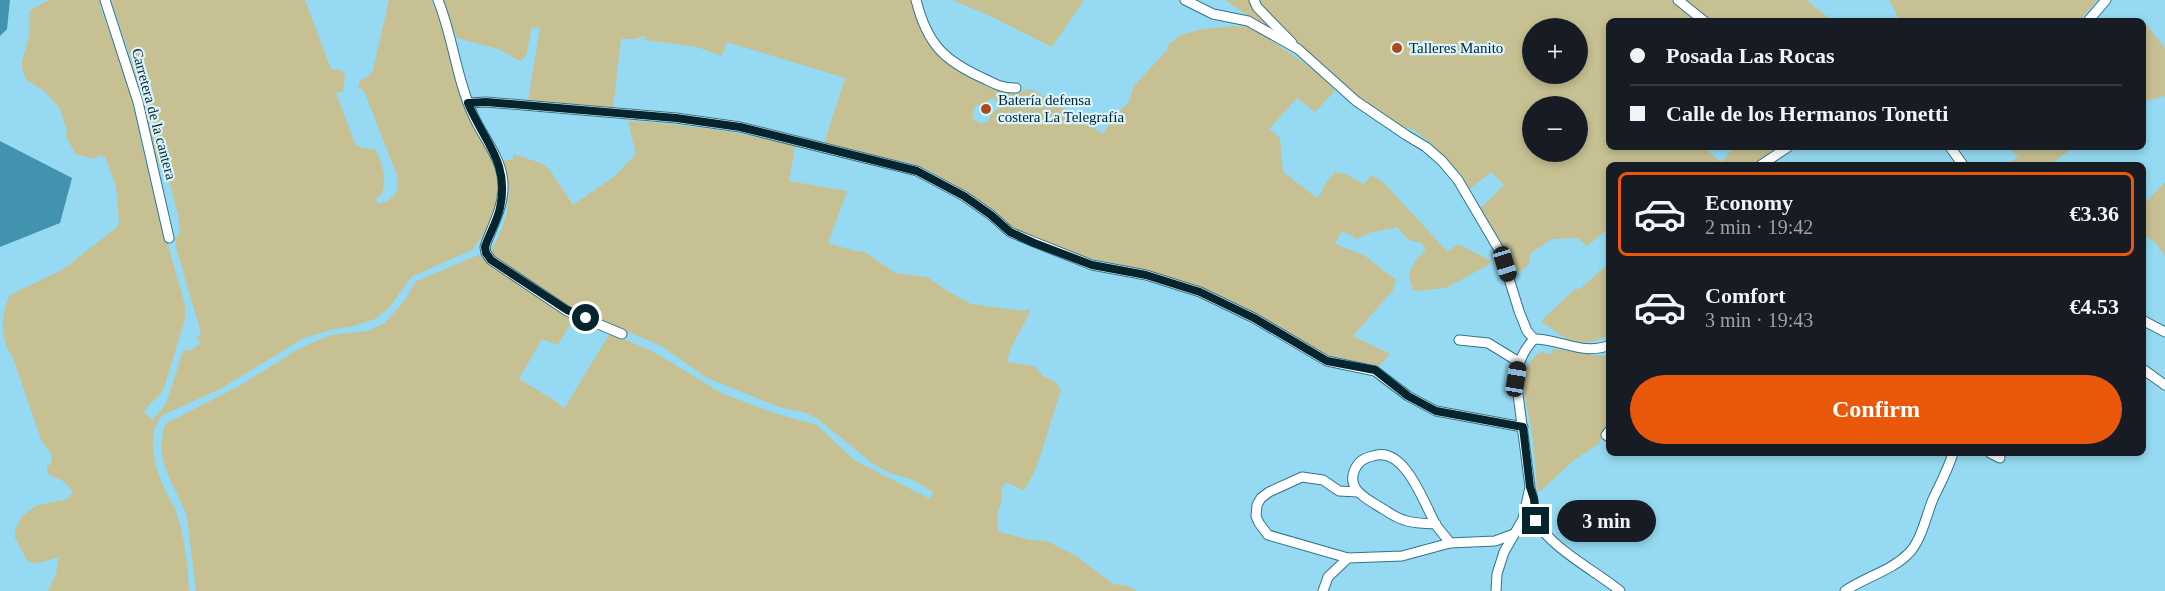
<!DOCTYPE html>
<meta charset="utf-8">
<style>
:root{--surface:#171b24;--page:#242831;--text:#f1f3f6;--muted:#9ea1a6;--line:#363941;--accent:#ea580c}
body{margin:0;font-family:Georgia,serif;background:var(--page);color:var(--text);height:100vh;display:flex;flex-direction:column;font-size:22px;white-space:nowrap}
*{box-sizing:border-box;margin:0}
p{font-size:20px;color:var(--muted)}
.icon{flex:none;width:33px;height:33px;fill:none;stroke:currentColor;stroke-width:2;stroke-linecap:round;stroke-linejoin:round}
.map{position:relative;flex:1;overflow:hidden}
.sheet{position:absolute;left:1606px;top:162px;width:540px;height:294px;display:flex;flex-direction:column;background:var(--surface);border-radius:9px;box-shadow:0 3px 9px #0003}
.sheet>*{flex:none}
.guide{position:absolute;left:1606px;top:18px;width:540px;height:132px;border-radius:9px;box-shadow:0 3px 9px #0003;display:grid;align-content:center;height:132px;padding:0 24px;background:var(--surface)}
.controls{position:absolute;left:1522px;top:18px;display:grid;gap:12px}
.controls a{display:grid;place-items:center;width:66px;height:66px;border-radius:50%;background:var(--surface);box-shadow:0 3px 9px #0003;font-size:30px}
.end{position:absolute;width:27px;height:27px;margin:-14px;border:8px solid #06242d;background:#fff;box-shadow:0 0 0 3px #fff}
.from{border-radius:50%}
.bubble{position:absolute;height:42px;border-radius:21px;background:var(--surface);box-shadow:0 3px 9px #0003;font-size:20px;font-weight:600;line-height:42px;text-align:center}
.car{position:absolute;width:18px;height:36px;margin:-18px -9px;border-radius:8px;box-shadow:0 0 4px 2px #0007;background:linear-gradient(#222 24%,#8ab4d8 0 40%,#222 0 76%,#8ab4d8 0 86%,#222 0)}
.guide b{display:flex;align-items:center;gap:21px;height:57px;font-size:22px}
.guide b+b{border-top:2px solid var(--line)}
.guide i{width:15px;height:15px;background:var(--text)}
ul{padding:10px 0 0;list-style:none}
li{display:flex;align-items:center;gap:18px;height:84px;margin:0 12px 9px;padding:0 12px;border:3px solid transparent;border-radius:9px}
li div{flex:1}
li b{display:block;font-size:22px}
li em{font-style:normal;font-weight:600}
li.current{border-color:var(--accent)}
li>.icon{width:54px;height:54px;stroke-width:1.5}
.action{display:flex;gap:12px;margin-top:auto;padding:12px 24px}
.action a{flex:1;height:69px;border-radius:36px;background:var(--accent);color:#fff;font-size:24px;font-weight:600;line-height:69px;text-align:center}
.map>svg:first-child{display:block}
.green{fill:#c6c092;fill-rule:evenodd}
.water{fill:#4293ad}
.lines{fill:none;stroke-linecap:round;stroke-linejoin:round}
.minor-casing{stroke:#30758b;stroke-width:11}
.minor{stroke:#fff;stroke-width:9}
.route{stroke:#06242d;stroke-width:8}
.poi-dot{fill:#ae491b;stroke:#d9f4fd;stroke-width:2}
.labels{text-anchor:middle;stroke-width:4.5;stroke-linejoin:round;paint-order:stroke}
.poi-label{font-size:15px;fill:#06242d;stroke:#d9f4fd;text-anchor:start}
.street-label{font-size:15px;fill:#06242d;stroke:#d9f4fd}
</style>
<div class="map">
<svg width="2165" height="591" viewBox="0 0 2165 591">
<rect width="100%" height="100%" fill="#95daf2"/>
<g class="green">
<path d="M49,0H100V7L127,79L150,181L185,305V319L165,385L160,395L149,405L144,412L153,420L166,404L183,351L191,350L200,344L197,337L201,333L175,244V238L179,235V219L171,188L167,173L160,167L154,151L129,53L111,0H305L331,69L341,70L345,76L343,91L336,93L356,146L376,150C382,165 388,179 381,195L376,198L378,204L388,201L397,192V175L364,91L358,87L360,81L369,76L373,70L389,0H431L440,19L465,108L495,167L498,183L496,209L482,237L472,250L411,277L389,308L375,319L353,326L330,330L304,338L222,388L161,416C145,438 156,473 168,496C170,500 173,504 175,508C184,534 188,563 189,591H48L56,574L59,557L35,564L27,560L15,538V531L22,516L38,505L68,499L73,492C70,488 66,483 61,480C53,475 47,478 47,467L52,463L51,453L42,442L13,358C0,341 0,314 10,295L62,270L115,229L119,223L116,186L105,157L100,155L95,159L75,154L66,135L67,130L59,107L44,91L27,80L22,69V62L29,36V11Z"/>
<path d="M442,0H911L917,18L935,50L957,71L1012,94L1030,89L1037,92L1103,134C1104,130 1126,103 1129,102L1133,87L1167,50L1168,45L1180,35L1203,29L1233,26L1252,27L1320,74L1335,91L1315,112L1297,98L1269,129L1280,138L1283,172L1317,198L1322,192L1323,187L1335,172L1345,174L1364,184L1372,175L1384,183L1448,252L1458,244L1491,261L1490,264L1446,288L1417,291L1413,290C1405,268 1413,265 1426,249L1421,243L1409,240L1397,227L1369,233L1357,239L1342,231L1335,244L1365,256L1396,280L1393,290L1353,336L1390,354L1379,366L1322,354L1286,332L1224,298L1138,268L1093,259L1068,252L1014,230L982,202L930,171L908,162L863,155L824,144L845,78L727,42L722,56L697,47L644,40L646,35L635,39H621L613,108L528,101L540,28L532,27L526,56L520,61L498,49L457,38ZM993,97L1000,107L990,115L989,121L981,124L973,119V111L976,105L981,106Z"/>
<path d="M952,0H1084L1052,47L986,14Z"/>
<path d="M1225,0H1249L1256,12L1276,32L1274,33Z"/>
<path d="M1258,0H1671L1697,21H1610V147H1707L1705,149L1721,162L1735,147H1778L1751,165H1610L1609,228L1587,246L1578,238L1552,239L1531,253L1529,263L1523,271L1516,270L1481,208L1504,185L1491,172L1470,189L1463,177L1431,143L1414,130L1398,125L1366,104L1281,27ZM1533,28H1578V74H1533ZM1533,106H1578V152H1533Z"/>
<path d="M1680,0H1806L1833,21H1710Z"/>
<path d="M1889,0H2097L2079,21H1900Z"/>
<path d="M2146,24L2165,48V96L2144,102V26Z"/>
<path d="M628,121C685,124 740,132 795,146L789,181L847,191L828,243L854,251L865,252L895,273L927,277L951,293L971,304L1024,311L1030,309C1025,328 1010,342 1007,362L1034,366L1043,376L1055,382L1061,389L1042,451L1034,473L1024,490L1005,482L1001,493L1002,501L998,511L997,531L1030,540L1047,541L1076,556L1113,584L1128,586L1137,591H196L187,517C175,482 153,464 165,424L243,384L297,350L314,342L332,335L368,331L385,323L405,300L415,282L478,255L515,282L574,317L558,345L542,339L519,379L557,402L564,409L610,333L654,352L721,393L777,414L817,425L854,460L930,499L933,492L911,479L890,473L872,463L818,419L806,413L779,407L707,378L660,345L574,310L496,259L491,251C509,219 513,195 504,160H513V154L541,163L550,170L573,205L615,176L636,154Z"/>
<path d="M2009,147H2075L2049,165H2006L2018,157Z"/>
<path d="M2165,182V256L2156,243L2144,235V204Z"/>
<path d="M1609,263V335C1577,351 1567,340 1541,321L1574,290L1581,288Z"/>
<path d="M1553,349L1609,357V422L1601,436L1600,443L1573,461L1542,490L1537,492C1536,470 1534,448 1531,427C1527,401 1512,367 1543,351L1545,354L1552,353Z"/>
</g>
<g class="water">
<path d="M0,0H10L7,29L0,36Z"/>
<path d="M0,141L72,178L60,223L0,247Z"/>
</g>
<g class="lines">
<defs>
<g id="minor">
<path d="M105,0L138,102L169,238"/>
<path d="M438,0C453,37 456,78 473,115C484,140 505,161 503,190C502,211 491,228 485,247L486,253L491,260L567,311L622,334"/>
<path d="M916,0C927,44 944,61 985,79C995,84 1004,89 1016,88"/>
<path d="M1185,0L1213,14L1248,21L1298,49L1356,101L1406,135L1426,147L1442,161L1458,180L1501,253L1519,311L1527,331L1534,339"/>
<path d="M1254,0L1257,7L1292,43"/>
<path d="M1678,0L1704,21"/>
<path d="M2088,21L2106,0"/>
<path d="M468,103L486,102L676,118L740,127L917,171L964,196L991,215L1010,232L1034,242L1092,265L1146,275L1200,292L1254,318L1327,361L1375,371L1408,396L1436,411L1523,427"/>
<path d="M1950,147L1963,165"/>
<path d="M1761,165L1788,147"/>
<path d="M2144,321L2165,332"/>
<path d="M1459,340L1488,343L1519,362"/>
<path d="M2144,370L2165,385"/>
<path d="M1610,430L1606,435L1610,438"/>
<path d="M1990,453L2000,458"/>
<path d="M1530,489C1535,500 1532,512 1537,522C1550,547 1597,572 1620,591"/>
<path d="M1436,524C1425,523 1414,524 1404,520C1396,518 1390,513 1383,509C1369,500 1345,490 1355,469C1359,461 1364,458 1373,456C1405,445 1424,504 1436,525C1440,531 1446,537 1450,543"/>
<path d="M1348,558L1268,535L1259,523L1256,516L1257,505L1261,498L1269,492L1302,477L1323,480L1339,491L1358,492"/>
<path d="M1323,591L1328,577L1348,558L1402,556L1450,543L1495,541L1514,534"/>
<path d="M1496,591L1497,574L1504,552L1523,519L1530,487L1516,379C1519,362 1522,352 1534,339C1561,339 1583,356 1610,345"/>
<path d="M1845,591C1865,577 1891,571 1908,554C1921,542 1926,516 1933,499C1940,484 1948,470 1953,453"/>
</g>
</defs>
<use href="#minor" class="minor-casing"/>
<use href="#minor" class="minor"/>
</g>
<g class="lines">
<path class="route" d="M586,318L567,310L491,260L486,253L485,247C489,234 497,222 500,208C510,162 484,142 468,103L486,102L676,118L740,127L917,171L964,196L991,215L1010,232L1034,243L1092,265L1146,275L1200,292L1254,318L1327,361L1375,370L1408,396L1436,411L1523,427L1530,487L1534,499L1536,521"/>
</g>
<g class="poi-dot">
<circle cx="1397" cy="48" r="6"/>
<circle cx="986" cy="109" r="6"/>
</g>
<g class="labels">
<g class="poi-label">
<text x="1409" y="53">Talleres Manito</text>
<text x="998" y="105">Batería defensa<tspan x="998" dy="17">costera La Telegrafía</tspan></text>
</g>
<g class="street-label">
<text transform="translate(154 114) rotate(75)" y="5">Carretera de la cantera</text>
</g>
</g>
</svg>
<div class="controls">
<a>+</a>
<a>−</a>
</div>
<i class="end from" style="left:586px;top:318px"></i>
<i class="end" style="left:1536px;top:521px"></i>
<div class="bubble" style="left:1557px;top:500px;width:99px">3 min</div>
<i class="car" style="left:1505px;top:264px;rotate:163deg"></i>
<i class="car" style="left:1516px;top:379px;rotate:9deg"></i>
<div class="guide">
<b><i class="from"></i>Posada Las Rocas</b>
<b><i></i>Calle de los Hermanos Tonetti</b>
</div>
<section class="sheet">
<ul>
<li class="current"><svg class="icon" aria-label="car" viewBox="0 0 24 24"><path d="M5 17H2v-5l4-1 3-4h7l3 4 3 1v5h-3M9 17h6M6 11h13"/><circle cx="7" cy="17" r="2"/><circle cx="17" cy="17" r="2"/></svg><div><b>Economy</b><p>2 min · 19:42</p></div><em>€3.36</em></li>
<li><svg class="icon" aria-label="car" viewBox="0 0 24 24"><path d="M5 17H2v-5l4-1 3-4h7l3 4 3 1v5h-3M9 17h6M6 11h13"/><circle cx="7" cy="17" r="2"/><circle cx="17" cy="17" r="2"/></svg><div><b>Comfort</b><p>3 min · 19:43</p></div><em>€4.53</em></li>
</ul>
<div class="action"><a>Confirm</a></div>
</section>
</div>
